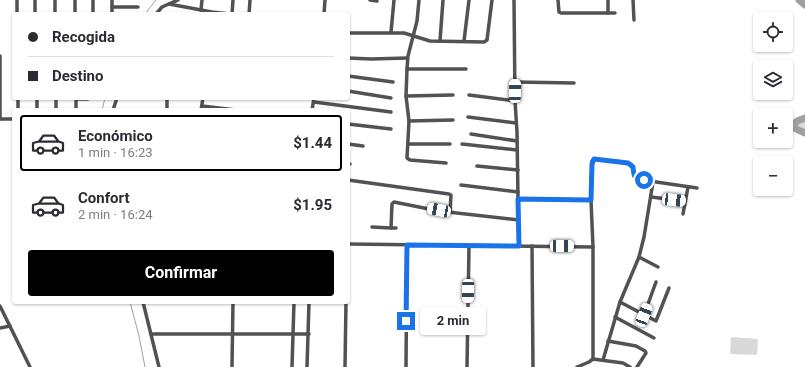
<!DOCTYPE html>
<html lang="es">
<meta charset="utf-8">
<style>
:root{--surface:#fff;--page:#f2f2f3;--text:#2b2b33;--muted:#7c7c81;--line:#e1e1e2;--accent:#000}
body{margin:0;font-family:Roboto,sans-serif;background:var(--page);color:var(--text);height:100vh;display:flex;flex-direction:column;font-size:15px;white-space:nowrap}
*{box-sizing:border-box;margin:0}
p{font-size:13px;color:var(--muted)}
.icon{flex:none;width:22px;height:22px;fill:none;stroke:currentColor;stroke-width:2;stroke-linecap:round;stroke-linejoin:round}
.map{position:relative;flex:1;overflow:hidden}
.drawer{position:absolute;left:12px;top:108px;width:338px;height:196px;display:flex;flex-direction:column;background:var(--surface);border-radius:4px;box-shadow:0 1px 3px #0004}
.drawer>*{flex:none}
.guide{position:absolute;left:12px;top:12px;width:338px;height:88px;border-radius:4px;box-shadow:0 1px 3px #0004;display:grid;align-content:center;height:88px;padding:0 16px;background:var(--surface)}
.buttons{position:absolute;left:753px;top:12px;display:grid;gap:8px}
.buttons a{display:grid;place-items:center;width:40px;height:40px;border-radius:4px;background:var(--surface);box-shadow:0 1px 3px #0004;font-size:20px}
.end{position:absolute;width:18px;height:18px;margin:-9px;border:5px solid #1a73e8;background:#fff;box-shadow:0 0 0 2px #fff}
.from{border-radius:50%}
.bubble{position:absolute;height:28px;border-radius:4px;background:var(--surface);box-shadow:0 1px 3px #0004;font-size:13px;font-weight:700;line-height:28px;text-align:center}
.car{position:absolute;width:12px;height:24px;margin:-12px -6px;border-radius:5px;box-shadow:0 0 3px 1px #0007;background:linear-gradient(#fff 24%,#345 0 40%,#fff 0 76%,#345 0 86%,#fff 0)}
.guide b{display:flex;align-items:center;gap:14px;height:38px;font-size:15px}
.guide b+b{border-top:1px solid var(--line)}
.guide i{width:10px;height:10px;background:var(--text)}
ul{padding:7px 0 0;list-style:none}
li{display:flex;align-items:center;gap:12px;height:56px;margin:0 8px 6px;padding:0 8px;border:2px solid transparent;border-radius:4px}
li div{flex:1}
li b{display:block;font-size:15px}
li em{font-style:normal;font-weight:700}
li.on{border-color:var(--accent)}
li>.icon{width:36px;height:36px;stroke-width:1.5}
.button{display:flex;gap:8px;margin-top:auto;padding:8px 16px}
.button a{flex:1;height:46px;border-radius:4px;background:var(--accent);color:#fff;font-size:16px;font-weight:700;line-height:46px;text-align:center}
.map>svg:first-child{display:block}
.green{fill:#d9d9d9}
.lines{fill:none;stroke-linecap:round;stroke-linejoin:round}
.stream{stroke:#a0a0a0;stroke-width:1}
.river{stroke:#a0a0a0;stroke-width:7}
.minor{stroke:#525252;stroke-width:3.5}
.route{stroke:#1a73e8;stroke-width:5}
</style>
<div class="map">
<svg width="805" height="367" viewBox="0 0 805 367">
<rect width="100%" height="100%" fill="#fff"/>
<g class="green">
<path d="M805,118V133L792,127L797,121Z"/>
<path d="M731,337L758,339L757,355L730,354Z"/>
</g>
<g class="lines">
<g class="stream">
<path d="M145,14L156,0"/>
<path d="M102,110L105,98"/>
<path d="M130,302L139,336L145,367"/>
</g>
<g class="river">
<path d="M799,0L805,5"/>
<path d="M805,118L797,121L792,127L805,133"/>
</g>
<g class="minor">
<path d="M17,0V14"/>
<path d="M35,0V14"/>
<path d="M75,0V14"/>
<path d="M93,0V14"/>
<path d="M370,0L377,1"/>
<path d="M419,0L417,21L408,56L407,69L406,96L409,121L407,158L410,160L446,163"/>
<path d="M514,0L515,101L517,132L518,199L591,200"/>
<path d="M558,0L559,12L561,13H615"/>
<path d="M608,0V13"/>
<path d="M633,0L634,20"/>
<path d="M169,4L212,12L230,14"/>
<path d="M112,7H138"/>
<path d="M201,10L202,0"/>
<path d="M55,14V0"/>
<path d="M112,14V0"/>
<path d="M156,14L162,7L178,0"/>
<path d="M232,14L233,0"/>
<path d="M249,14L250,0"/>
<path d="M324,14L325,0"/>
<path d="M391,32L394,0"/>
<path d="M348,33H404L430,41L484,42L487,40L492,0"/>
<path d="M440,41L443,0"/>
<path d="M464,41L469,0"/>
<path d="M0,56V119"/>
<path d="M348,58L371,59L407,58"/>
<path d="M407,69H466"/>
<path d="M348,76L393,82"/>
<path d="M515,82L574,83"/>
<path d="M348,91L391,98"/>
<path d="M469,95L515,101"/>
<path d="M406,96L453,95"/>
<path d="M18,98V110"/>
<path d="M37,98V110"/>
<path d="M76,99H88"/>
<path d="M314,102L391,112"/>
<path d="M202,106L236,110"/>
<path d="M167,108V98"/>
<path d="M56,110V98"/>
<path d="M76,110V98"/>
<path d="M113,110L117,98"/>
<path d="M201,110L203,98"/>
<path d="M312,110L314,98"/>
<path d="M468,117L516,123"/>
<path d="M0,119H14"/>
<path d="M409,121L453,120"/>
<path d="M348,124L391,129"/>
<path d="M471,134L517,141"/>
<path d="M348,144L363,146"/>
<path d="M408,144H450"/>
<path d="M462,144L517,150"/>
<path d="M348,164H350"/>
<path d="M477,166L518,170"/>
<path d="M348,180L449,194L451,195L450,212"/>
<path d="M461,185L518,192"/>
<path d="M651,197L685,201"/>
<path d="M518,199L519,246"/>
<path d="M683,214L688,187"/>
<path d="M372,227L391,228"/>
<path d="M396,228H391L392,204L394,202L439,211L519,220"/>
<path d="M348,244L593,247"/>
<path d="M532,246L533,367"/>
<path d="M639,257L658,267"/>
<path d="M143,302L159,367"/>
<path d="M620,302L656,321L669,288"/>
<path d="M0,306L30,367"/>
<path d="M644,315L656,282"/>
<path d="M615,317L654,338"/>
<path d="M0,328L10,326"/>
<path d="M151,334H309"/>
<path d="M608,341L636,346L645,351L646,353L637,367"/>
<path d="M593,359V247L591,200L592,161L594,159L628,163L632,165L634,175L636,179L697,188"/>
<path d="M603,360L620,302L639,257L644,237L653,182"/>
<path d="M232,367L233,302"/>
<path d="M292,367L294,302"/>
<path d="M307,367L309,302"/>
<path d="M345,367L346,302"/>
<path d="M406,367L407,245"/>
<path d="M467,367L469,246"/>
<path d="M577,367L589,362L593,359L623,363L630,367"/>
</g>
</g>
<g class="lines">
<path class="route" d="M406,321L407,245L519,246L518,199L591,200L592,164L594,159L628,163L633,167C634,178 634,178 644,180"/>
</g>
</svg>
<div class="buttons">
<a><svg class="icon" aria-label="locate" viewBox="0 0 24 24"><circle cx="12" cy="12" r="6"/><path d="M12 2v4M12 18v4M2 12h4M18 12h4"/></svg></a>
<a><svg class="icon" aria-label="layers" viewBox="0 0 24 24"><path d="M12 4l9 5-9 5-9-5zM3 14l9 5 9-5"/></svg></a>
<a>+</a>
<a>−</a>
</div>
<i class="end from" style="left:644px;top:180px"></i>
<i class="end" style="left:406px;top:321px"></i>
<div class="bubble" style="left:420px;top:307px;width:66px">2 min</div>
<i class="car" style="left:515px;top:91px;rotate:1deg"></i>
<i class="car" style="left:674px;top:200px;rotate:96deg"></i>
<i class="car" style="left:439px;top:210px;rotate:281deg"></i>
<i class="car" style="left:562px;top:246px;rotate:90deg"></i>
<i class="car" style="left:468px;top:291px;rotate:181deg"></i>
<i class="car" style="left:644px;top:315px;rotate:21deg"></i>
<div class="guide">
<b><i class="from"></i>Recogida</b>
<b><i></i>Destino</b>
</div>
<section class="drawer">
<ul>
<li class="on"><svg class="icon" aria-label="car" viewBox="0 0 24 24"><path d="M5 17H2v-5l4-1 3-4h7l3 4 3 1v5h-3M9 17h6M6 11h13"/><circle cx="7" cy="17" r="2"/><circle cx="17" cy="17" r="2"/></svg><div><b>Económico</b><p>1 min · 16:23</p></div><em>$1.44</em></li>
<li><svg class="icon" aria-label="car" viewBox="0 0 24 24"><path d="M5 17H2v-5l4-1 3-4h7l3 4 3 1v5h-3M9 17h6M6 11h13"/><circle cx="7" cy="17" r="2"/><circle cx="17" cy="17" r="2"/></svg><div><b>Confort</b><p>2 min · 16:24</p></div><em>$1.95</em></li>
</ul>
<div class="button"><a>Confirmar</a></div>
</section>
</div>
